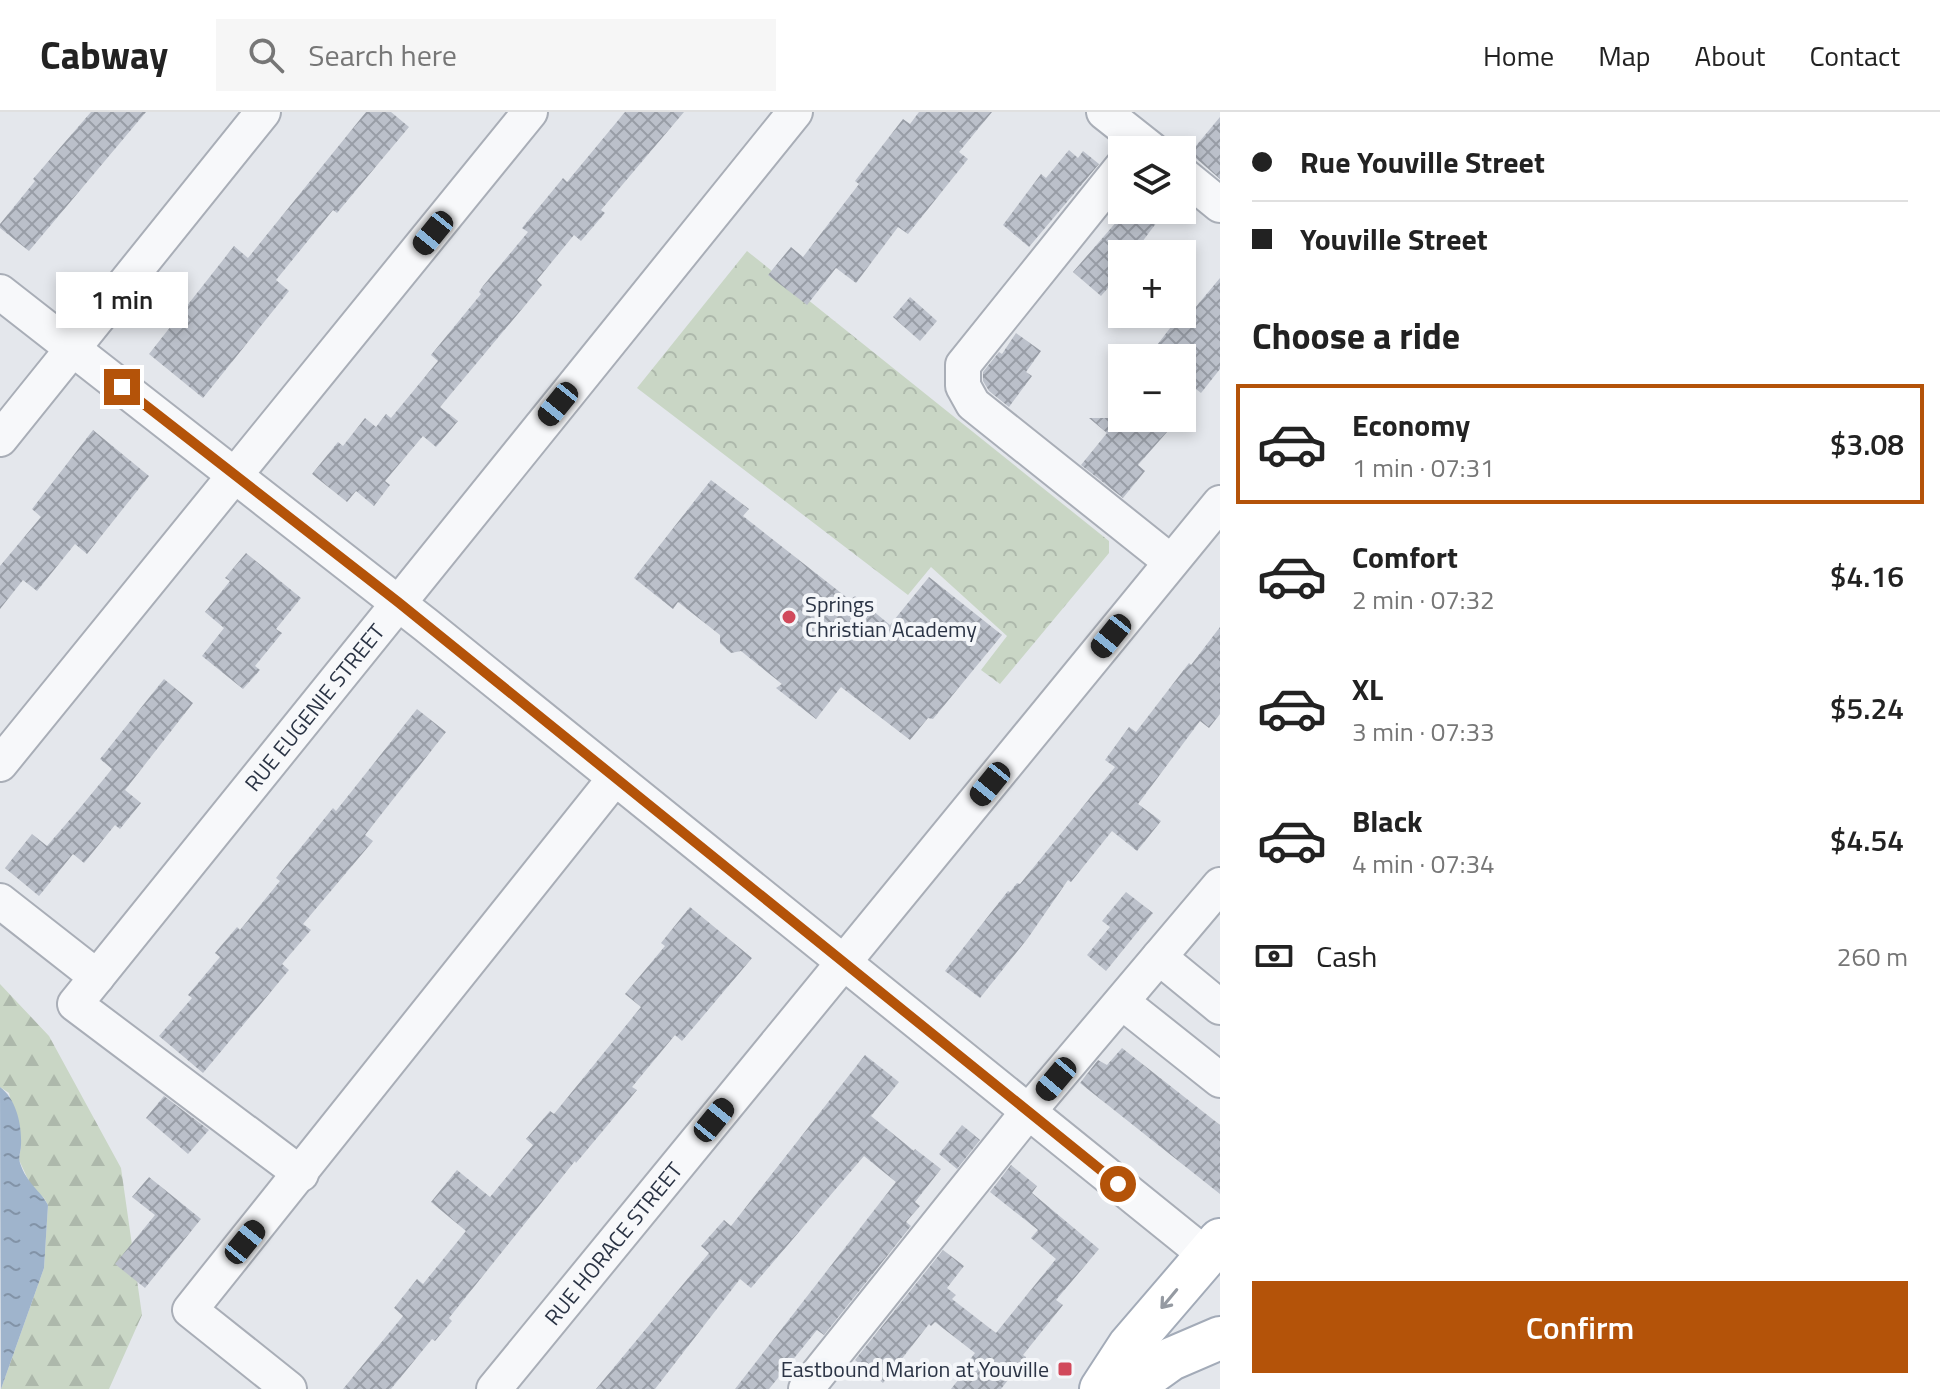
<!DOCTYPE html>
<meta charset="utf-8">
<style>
:root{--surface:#fff;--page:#f6f6f6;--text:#222;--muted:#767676;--line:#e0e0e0;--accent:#b45309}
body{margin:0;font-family:"Titillium Web",sans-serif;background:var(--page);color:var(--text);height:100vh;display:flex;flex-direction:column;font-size:30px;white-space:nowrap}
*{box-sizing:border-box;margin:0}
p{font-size:26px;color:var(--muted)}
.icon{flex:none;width:44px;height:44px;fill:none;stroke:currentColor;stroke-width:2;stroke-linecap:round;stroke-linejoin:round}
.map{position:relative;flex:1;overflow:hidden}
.details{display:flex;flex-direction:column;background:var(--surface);width:720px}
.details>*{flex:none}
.guide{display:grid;align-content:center;height:176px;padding:0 32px;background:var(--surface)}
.controls{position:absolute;left:1108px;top:24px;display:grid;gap:16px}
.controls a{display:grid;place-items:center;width:88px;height:88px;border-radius:0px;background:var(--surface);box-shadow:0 4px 12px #0003;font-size:40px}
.end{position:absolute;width:36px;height:36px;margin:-18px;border:10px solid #b45309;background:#fff;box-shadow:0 0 0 4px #fff}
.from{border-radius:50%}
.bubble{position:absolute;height:56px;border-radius:0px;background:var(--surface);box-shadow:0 4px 12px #0003;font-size:26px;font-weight:600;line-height:56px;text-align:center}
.car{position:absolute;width:24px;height:48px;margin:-24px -12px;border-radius:10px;box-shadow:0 0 6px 2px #0007;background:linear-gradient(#222 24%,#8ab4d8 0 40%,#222 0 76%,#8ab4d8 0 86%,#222 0)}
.guide b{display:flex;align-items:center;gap:28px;height:76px;font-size:30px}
.guide b+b{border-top:2px solid var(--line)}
.guide i{width:20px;height:20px;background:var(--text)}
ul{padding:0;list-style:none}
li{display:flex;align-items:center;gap:24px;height:120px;margin:0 16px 12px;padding:0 16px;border:4px solid transparent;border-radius:0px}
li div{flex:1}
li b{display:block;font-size:30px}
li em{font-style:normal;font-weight:600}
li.on{border-color:var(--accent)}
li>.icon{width:72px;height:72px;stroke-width:1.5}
h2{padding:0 32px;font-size:36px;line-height:96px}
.pay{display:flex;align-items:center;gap:20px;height:88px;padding:0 32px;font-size:30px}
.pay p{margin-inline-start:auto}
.primary-button{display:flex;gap:16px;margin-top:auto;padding:16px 32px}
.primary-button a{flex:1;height:92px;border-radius:0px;background:var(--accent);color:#fff;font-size:32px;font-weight:600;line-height:92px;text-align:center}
header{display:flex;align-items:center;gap:48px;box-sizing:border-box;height:112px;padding:0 40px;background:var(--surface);border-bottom:2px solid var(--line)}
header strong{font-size:38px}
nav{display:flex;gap:44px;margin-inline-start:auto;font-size:28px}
.search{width:560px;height:72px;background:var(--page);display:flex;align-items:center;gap:20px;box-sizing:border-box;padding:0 28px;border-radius:0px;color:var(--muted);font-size:30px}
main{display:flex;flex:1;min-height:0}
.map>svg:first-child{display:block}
.forest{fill:url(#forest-firs)}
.park{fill:url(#park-crowns)}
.water{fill:url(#water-ripples)}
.building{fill:url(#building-cross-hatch)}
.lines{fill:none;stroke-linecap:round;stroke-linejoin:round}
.minor-casing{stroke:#a9aeb7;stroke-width:38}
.major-casing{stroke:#a3abb8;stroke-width:46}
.minor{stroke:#f7f8fa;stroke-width:34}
.major{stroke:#fff;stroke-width:42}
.oneway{stroke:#959aa2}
.route{stroke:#b45309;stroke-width:10}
.poi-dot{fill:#d1495b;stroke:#f4f6f9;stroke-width:3}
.labels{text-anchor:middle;stroke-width:8;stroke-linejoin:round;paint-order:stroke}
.poi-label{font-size:22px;fill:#2b3445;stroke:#f4f6f9;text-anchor:start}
.street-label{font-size:22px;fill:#2b3445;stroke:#f4f6f9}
</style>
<header>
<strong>Cabway</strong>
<div class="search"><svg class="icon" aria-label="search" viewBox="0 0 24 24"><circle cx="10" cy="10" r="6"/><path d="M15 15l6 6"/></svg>Search here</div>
<nav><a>Home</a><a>Map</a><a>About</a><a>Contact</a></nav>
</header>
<main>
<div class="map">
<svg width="1220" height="1277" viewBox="0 0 1220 1277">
<defs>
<pattern id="forest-firs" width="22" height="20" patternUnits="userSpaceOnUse" patternTransform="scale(2)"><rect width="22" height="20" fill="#c9d6c5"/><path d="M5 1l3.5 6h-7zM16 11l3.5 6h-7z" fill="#adb8ab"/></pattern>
<pattern id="park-crowns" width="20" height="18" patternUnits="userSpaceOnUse" patternTransform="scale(2)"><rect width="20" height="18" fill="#c9d6c5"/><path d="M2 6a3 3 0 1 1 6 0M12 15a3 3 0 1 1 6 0" fill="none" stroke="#adb8ab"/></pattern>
<pattern id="water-ripples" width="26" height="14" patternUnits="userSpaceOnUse" patternTransform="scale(2)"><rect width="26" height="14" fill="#9fb4cc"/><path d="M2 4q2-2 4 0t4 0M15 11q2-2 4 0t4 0" fill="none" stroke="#8293a7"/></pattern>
<pattern id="building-cross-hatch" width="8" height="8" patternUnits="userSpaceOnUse" patternTransform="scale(2)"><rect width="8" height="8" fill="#bbc0ca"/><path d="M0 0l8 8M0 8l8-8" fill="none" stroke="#989da6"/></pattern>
</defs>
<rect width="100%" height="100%" fill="#e4e7ec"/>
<path class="forest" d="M0,872L49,924L121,1056L142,1203L109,1277H1L44,1156L48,1093L44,1086L32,1076L19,1048L21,1033L9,981L0,975Z"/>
<path class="park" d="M747,139L1109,429V441L1000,572L981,558L1007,524L931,455L908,483L637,276Z"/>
<path class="water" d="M0,975C16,987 22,1012 21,1033C21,1039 18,1045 20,1051C27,1072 40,1078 48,1093L44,1156L1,1277Z"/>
<g class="building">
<path d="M91,0H146L29,139L0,116V112L35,69L33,67Z"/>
<path d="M366,0H391L409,15L337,101L333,98L276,168L289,179L203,286L149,242L234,134L248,146Z"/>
<path d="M625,0H684L601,98L605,101L581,129L574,123L537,168L542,173L440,295L458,309L436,335L423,324L385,369L390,373L374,394L356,379L347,390L312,362L338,330L343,334L365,306L376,315L386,302L391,306L438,249L431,243L481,182L479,180L483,174L528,120L522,116L563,66L567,70Z"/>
<path d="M919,0H992L959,40L968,47L908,122L898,115L856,171L836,156L807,193L768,163L791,135L803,145L859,72L855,69L903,7L910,12Z"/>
<path d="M1220,5V67L1190,41Z"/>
<path d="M1069,38L1078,46L1083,39L1099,52L1029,135L1003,113L1041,62L1046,66Z"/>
<path d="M1122,87V104L1127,98H1166L1133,142H1122L1119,163L1101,184L1073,160L1118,108L1110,102Z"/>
<path d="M1220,166V257L1201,281L1182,266V246H1147L1174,211L1179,215Z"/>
<path d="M910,185L937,209L920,229L893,205Z"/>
<path d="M1016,221L1041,239L1026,260L1032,264L1009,295L989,279L983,269V260L999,240L1002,242Z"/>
<path d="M1089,306H1173L1165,318L1167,320L1138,353L1145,359L1123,386L1081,353L1107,321Z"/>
<path d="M93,318L149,364L87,442L75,432L37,479L23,468L0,497V454L41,405L32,397Z"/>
<path d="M711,368L749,397L743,404L850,488L855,484L890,513L929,465L1002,523L933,607L928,606L910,628L841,575L816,607L776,576L782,572L741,539L731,541L720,531V523L678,490L673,497L634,466Z"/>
<path d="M246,441L301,486L276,517L282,521L255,554L260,558L243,577L202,544L224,516L205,500L230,469L225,466Z"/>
<path d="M1220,515V602L1209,616L1200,609L1138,692L1161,709L1137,739L1112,719L1071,770L1068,768L1028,826L980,886L945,859L1008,779L1010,780L1017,771L1020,772L1115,655L1105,648L1129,615L1136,620L1189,551L1191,553Z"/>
<path d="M164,567L193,591L125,678L141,691L120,717L115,713L84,751L73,742L39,784L5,756L32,722L47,734L79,697L112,657L100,647Z"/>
<path d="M417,597L446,620L365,723L373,729L303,812L311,818L282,852L289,858L203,961L159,924L192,886L188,883L220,845L215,841L237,815L240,818L280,769L276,766L333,696L336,699Z"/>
<path d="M1126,780L1153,801L1106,859L1087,843L1110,815L1102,809Z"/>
<path d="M690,795L752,846L682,929L675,923L632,975L637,978L576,1051L575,1049L449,1206L452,1209L435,1229L432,1227L391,1277H343L403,1204L394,1196L417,1167L423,1172L466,1119L431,1090L457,1058L490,1085L533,1033L526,1027L550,999L554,1002L641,895L625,882L665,834L661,831Z"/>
<path d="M1122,936L1220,1013V1082L1080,971L1098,948L1107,953Z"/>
<path d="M865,943L899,970L871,1004L914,1039L915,1037L941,1057L915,1090L920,1094L906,1110L911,1114L824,1223L817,1218L769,1277H735L896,1070L864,1044L751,1176L740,1167L655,1277H596L709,1141L701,1134L724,1108L731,1114Z"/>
<path d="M164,984L209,1018L188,1042L146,1006Z"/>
<path d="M962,1013L980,1028L957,1057L939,1042Z"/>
<path d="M1011,1053L1037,1074L1032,1081L1099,1137L1056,1188L1063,1193L1023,1243L1026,1245L1001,1277H951L970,1253L967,1251L975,1241L935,1210L931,1214L929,1212L883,1271L855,1248L943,1138L964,1154L947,1176L956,1183L952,1187L996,1221L1056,1147L1031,1126L1038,1118L990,1080Z"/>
<path d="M149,1065L201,1107L145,1176L115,1152L155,1103L132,1085Z"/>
</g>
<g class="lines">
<defs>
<g id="minor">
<path d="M1104,0L1152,38"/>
<path d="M1122,55L963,253V274L973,292L1171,450"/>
<path d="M1182,62L1220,93"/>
<path d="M0,180L426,513L1206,1143"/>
<path d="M0,327L263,0"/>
<path d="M0,652L530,0"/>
<path d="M0,789L97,865"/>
<path d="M1159,845L1220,895"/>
<path d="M1122,890L1220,968"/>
<path id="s1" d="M301,1062L75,892L795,0"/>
<path d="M289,1277L190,1198L615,666"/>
<path id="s2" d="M494,1277L1220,391"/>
<path d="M806,1277L1028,1000L1220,773"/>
</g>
<g id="major">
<path d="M1101,1277L1129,1234L1220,1128"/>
<path d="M1129,1277L1171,1247L1220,1226"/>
</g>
</defs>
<use href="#minor" class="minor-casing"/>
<use href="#major" class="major-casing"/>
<use href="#minor" class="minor"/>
<use href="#major" class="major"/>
</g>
<defs><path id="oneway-shaft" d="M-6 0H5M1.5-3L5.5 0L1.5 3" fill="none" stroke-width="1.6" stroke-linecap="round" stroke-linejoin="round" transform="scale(2)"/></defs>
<use class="oneway" href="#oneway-shaft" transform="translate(1169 1187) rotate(130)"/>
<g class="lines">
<path class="route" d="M122,275L398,490L1118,1072"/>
</g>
<g class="poi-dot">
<circle cx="789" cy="505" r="8"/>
<rect x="1057" y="1249" width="16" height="16" rx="4"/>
</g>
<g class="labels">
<g class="poi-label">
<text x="805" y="500">Springs<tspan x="805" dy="25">Christian Academy</tspan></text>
<text x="1049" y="1265" text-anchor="end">Eastbound Marion at Youville</text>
</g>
<g class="street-label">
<text dy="8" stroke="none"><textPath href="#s1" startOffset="664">RUE EUGENIE STREET</textPath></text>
<text dy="8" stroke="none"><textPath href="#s2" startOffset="188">RUE HORACE STREET</textPath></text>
</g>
</g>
</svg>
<div class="controls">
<a><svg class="icon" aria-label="layers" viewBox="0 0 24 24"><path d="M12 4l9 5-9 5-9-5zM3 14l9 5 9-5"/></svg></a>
<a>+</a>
<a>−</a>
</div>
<i class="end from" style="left:1118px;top:1072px"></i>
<i class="end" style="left:122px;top:275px"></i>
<div class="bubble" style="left:56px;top:160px;width:132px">1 min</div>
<i class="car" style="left:433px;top:121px;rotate:219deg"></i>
<i class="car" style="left:558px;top:292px;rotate:219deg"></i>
<i class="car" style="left:1111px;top:524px;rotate:219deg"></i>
<i class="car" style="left:990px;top:672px;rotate:219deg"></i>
<i class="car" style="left:1056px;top:967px;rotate:220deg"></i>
<i class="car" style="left:714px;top:1008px;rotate:39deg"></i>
<i class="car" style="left:245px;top:1130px;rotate:39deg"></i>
</div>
<section class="details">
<div class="guide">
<b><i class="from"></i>Rue Youville Street</b>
<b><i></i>Youville Street</b>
</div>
<h2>Choose a ride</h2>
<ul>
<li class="on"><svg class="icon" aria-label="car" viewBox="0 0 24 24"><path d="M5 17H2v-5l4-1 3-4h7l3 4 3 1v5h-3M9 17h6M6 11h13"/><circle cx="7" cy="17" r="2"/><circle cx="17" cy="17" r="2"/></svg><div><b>Economy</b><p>1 min · 07:31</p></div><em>$3.08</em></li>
<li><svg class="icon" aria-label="car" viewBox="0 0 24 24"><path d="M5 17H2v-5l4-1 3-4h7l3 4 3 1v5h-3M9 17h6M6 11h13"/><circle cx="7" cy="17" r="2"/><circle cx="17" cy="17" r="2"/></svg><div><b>Comfort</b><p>2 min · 07:32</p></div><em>$4.16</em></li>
<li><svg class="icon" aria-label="car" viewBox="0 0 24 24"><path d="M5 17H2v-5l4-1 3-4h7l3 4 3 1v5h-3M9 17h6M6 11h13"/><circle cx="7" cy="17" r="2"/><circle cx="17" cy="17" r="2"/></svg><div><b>XL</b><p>3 min · 07:33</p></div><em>$5.24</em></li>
<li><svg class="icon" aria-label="car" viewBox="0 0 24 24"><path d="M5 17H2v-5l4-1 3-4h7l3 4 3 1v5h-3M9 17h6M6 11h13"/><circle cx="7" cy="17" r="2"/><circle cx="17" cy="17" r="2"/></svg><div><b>Black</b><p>4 min · 07:34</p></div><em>$4.54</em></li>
</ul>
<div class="pay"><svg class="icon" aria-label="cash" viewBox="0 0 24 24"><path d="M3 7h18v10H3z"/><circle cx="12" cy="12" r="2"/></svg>Cash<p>260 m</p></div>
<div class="primary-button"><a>Confirm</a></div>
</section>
</main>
